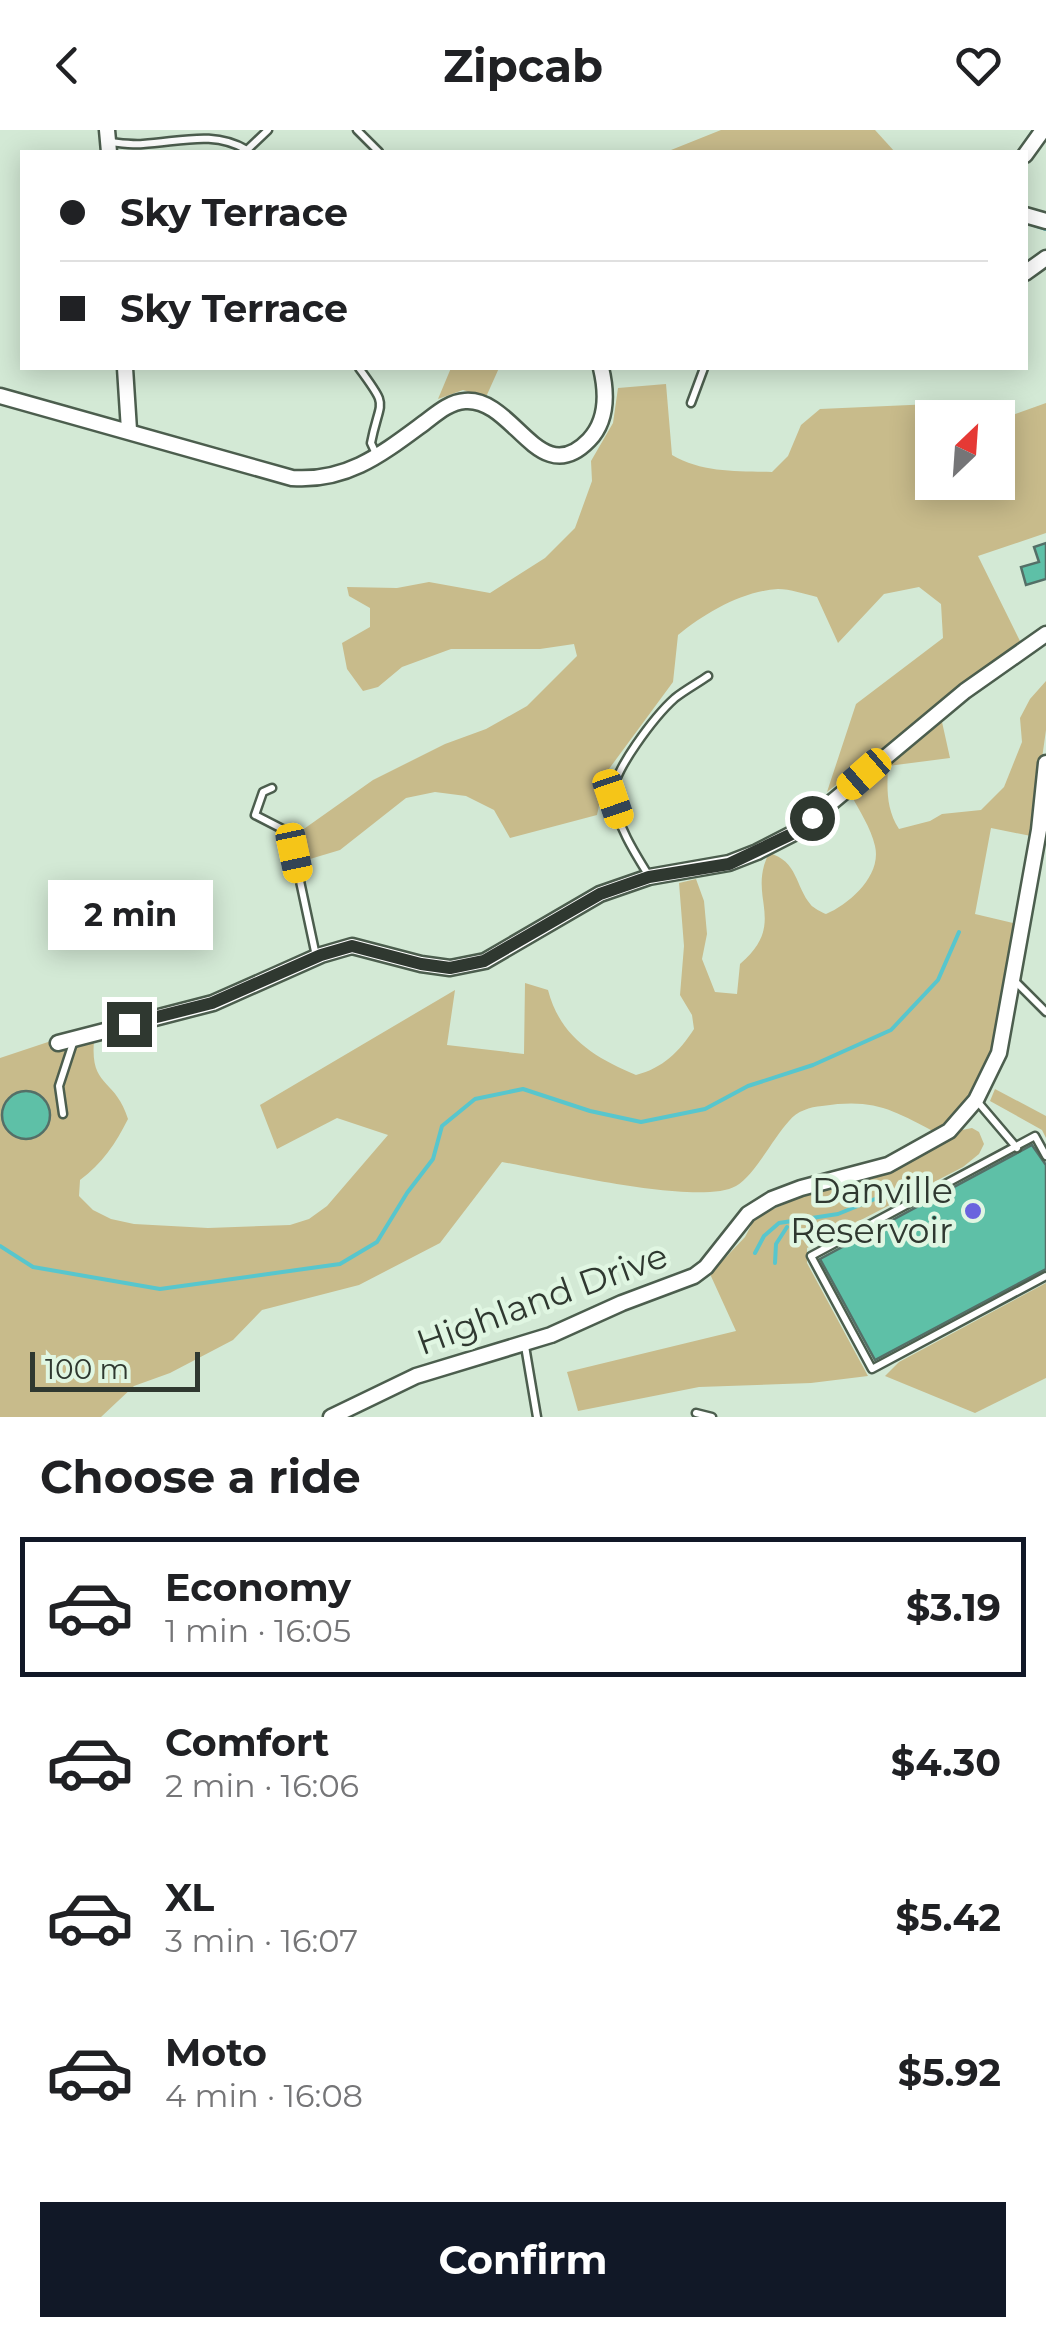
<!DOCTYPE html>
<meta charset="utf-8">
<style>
:root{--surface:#fff;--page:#f2f2f2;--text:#202124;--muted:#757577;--line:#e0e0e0;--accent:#111827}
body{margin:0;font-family:Montserrat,sans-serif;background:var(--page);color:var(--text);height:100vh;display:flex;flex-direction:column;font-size:38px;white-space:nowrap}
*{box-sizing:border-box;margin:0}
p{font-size:32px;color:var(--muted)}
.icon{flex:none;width:55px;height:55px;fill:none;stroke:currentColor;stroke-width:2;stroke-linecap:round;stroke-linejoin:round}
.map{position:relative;height:1287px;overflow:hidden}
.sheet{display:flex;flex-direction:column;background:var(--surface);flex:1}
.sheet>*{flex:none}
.banner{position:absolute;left:20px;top:20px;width:1008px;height:220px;border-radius:0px;box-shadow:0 5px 25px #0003;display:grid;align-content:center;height:220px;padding:0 40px;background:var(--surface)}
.needle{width:65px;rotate:25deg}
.buttons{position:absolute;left:915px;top:270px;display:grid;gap:20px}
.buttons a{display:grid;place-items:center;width:100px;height:100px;border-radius:0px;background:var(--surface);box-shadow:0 5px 25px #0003;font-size:50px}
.scale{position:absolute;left:30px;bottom:25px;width:170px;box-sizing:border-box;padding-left:10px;border:5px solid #2f3830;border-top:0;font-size:28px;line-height:35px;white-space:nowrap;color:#2f3830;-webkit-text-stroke:8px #e0f6e2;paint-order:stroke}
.end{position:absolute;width:45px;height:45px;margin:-22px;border:12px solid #2f3830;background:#fff;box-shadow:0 0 0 5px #fff}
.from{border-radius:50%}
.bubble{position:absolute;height:70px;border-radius:0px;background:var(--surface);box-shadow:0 5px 25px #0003;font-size:32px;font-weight:700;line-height:70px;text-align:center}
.car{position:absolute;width:30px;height:60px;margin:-30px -15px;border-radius:12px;box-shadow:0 0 8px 2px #0007;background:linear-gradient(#f5c518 24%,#345 0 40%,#f5c518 0 76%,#345 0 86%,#f5c518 0)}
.banner b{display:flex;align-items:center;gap:35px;height:95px;font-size:38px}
.banner b+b{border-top:2px solid var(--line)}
.banner i{width:25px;height:25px;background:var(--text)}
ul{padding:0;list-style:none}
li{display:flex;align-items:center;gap:30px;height:140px;margin:0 20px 15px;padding:0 20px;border:5px solid transparent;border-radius:0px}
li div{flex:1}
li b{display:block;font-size:38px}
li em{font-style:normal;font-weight:700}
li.on{border-color:var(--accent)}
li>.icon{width:90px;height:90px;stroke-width:1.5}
h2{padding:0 40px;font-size:45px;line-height:120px}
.primary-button{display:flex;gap:20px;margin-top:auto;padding:20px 40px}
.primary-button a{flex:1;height:115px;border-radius:0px;background:var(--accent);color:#fff;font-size:40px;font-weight:700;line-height:115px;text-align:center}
header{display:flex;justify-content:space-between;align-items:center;height:130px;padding:0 40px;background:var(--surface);font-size:45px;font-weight:700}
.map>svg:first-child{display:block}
.green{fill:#c8bb8b;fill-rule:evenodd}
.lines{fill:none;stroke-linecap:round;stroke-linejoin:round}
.stream{stroke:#58c6cd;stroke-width:4}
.building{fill:#5ec0a7;stroke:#546f67;stroke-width:2.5}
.lane-casing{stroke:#4c5e4e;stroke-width:11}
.street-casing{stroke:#4c5e4e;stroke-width:19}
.lane{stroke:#fff;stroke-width:6}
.street{stroke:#fff;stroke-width:14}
.route{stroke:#2f3830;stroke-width:12}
.poi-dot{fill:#6964de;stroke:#e0f6e2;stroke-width:4}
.labels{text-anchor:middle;stroke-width:9;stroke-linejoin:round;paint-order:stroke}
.poi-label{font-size:35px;fill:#2f3830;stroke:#e0f6e2;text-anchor:end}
.street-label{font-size:35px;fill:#2f3830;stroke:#e0f6e2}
</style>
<header><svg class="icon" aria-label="back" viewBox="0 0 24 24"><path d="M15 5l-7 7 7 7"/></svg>Zipcab<svg class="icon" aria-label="heart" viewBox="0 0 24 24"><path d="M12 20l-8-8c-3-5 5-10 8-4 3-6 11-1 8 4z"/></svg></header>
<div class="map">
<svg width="1046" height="1287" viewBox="0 0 1046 1287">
<rect width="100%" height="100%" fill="#d3e9d5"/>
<g class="green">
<path d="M721,0H875L895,22H666Z"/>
<path d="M451,238H499L486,267L463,260L438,269Z"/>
<path d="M666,254L672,325C703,343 737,341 772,342L788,326L801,295L820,279L955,273L979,283L1010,286L1046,273V403L978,426L1020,511L827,662L856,574L943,508L941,474L919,457L884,464L838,513L817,467C805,464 790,459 778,459C742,461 705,483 678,505L673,552L606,643L597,685L510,708L494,680L466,666L435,662L406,668L340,720L310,729L301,701L373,650L445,614L486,599L527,576L577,526L574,514L540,519H451L402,537L378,557L363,561L347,539L342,513L370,497V478L349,466L347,457L397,458L429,452L490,463L545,428L575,398L592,351L591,331L613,293L618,258ZM932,288H998V352H932Z"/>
<path d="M1046,551V600L1031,706L991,698L975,784L1013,793C1011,840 1004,897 985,940C974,965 956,984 937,1003C892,980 875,968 822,976C810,977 797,981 789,991C773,1008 755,1045 736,1056C699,1077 547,1040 502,1032L440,1113L359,1155L262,1180L233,1210L170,1243L134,1256L101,1287H0V928L96,896C85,961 114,943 128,989C116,1013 102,1034 80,1050L79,1066L93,1080L111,1089L134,1094L208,1098L290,1095L309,1089L327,1076L388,1005L337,988L277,1019L260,975L455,860L447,915L524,924L525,853L548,860C560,906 593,927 636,945C663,938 679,922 694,899L692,885L680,865L684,816L679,753L696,749L704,771L707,804L702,829L715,862L737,864L740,834C789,792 746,768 769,723C798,731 795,756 811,775C812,777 823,783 826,784C850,774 882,745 875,716C871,698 859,680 850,663L902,617L942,592L950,628L888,636C887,659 886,679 899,699L930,691L942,684L981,680L1004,657L1022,612L1020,588L1030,569Z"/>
<path d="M995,959L1046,986V1008L1042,1000L990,971Z"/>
<path d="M972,998L979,1002L984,1014L979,1024L963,1037L807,1118V1133L868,1246L811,1253L699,1257L578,1281L567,1242L736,1201L710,1144L745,1107L754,1090L769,1081L803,1066L896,1039L943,1014L957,1001Z"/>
<path d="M1046,1153V1248L975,1283L885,1246L899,1232Z"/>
</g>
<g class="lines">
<g class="stream">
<path d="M1019,22L1034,0"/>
<path d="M1025,92L1046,99"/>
<path d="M0,1116L33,1137L160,1159L340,1134L377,1112L407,1063L433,1029L442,996L475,969L523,959L590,981L641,992L705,979L748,956L813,935L891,900L938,850L959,802"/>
<path d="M755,1123L764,1106L779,1093L838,1084L902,1058"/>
<path d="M775,1133L776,1114L787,1097"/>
</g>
</g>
<g class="building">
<path d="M1046,413V449L1026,455L1021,437L1039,432L1034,417Z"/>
<circle cx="26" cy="985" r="24"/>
<path d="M1032,1015L1046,1035V1139L875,1230L820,1129Z"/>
</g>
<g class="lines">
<defs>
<g id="lane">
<path d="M357,0L379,22"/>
<path d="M110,12C120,13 132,15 143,14C180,12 213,0 247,20L268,0"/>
<path d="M359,238C390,280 380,267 371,313L377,326"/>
<path d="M691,273L704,238"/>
<path d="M272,658L263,662L255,685L296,706L294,723L316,826"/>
<path d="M649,746C634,722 617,695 613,667C610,643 657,584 675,568C685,560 698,553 708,546"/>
<path d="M1015,851L1046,882"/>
<path d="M977,971L1017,1018"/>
<path d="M63,984L59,956L74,910"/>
<path d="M1046,1026L1035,1006L811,1126L872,1239L1046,1146"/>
<path d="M525,1216L537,1287"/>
<path d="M696,1283L712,1287"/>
</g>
<g id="street">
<path d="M107,0L109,22"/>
<path d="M1025,25L1043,0"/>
<path d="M1025,85L1046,91"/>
<path d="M1025,143L1046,128"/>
<path d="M125,238L129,300"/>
<path d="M0,266L292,348C347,352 382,324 424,293C436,284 449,272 465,271C514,267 539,362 589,310C608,290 607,263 601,238"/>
<path d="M58,913L213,873L321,825L352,816L421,834L450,838L485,831L600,764L649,747L729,733L757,722L796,702L965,561L1046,504"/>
<path d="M331,1287L416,1246L551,1205L622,1173L694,1146L706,1137L748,1084L772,1069L801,1058L888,1035L949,1001L976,970L999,923L1039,700L1046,633"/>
</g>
</defs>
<use href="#lane" class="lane-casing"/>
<use href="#street" class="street-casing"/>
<use href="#lane" class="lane"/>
<use href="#street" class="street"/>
</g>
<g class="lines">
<path class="route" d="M129,894L212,873L321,825L352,816L421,834L450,838L484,831L600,764L649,747L729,734L796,702L812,688"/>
</g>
<circle class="poi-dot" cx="973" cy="1081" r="10"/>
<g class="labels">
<g class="poi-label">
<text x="953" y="1073">Danville<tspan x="953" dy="40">Reservoir</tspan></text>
</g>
<g class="street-label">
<text transform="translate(542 1169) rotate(-20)" y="12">Highland Drive</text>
</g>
</g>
</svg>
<div class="buttons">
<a><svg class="needle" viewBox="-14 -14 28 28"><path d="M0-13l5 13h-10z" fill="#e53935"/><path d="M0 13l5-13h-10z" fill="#757577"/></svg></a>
</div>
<div class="scale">100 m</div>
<i class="end from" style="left:812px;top:688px"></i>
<i class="end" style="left:129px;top:894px"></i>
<div class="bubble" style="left:48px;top:750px;width:165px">2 min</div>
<i class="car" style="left:864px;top:644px;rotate:229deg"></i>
<i class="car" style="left:613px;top:669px;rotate:161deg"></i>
<i class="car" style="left:294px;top:723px;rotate:168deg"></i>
<div class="banner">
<b><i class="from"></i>Sky Terrace</b>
<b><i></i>Sky Terrace</b>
</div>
</div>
<section class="sheet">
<h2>Choose a ride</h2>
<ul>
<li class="on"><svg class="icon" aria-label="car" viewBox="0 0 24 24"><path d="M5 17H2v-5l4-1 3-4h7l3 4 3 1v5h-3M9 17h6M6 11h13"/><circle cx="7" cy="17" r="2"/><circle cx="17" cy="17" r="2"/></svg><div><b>Economy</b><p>1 min · 16:05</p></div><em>$3.19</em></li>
<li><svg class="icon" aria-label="car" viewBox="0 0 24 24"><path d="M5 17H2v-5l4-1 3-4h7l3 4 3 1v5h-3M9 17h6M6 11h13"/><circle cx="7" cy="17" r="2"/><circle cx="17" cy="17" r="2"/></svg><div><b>Comfort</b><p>2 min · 16:06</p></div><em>$4.30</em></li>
<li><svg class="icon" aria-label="car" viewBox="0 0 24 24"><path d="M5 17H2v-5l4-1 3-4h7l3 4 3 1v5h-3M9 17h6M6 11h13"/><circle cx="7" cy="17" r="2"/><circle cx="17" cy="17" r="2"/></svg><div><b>XL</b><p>3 min · 16:07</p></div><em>$5.42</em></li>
<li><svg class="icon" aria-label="car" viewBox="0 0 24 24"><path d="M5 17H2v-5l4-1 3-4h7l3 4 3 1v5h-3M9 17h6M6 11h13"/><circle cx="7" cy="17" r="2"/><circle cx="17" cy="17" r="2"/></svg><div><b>Moto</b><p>4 min · 16:08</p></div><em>$5.92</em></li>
</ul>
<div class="primary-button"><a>Confirm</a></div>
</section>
